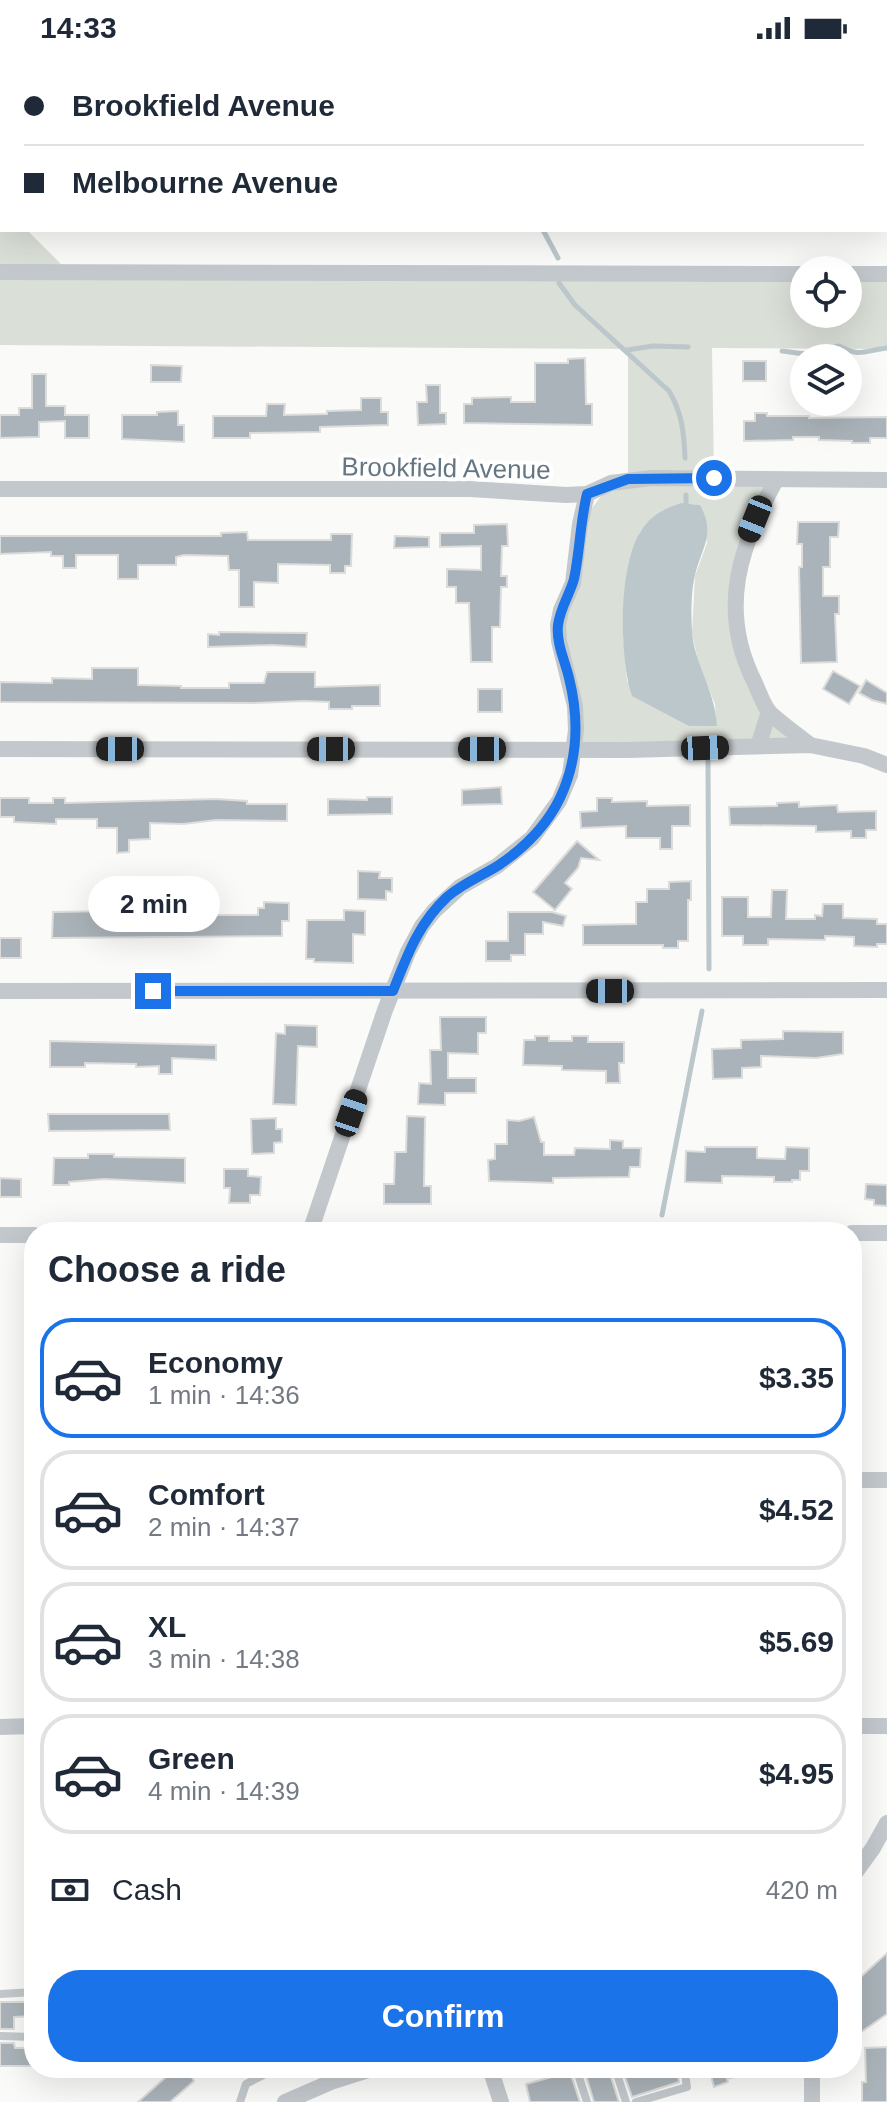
<!DOCTYPE html>
<meta charset="utf-8">
<style>
:root{--surface:#fff;--page:#f2f2f3;--text:#1f2937;--muted:#747a83;--line:#e0e1e3;--accent:#1a73e8}
body{margin:0;font-family:Helvetica,sans-serif;background:var(--page);color:var(--text);height:100vh;display:flex;flex-direction:column;font-size:30px;white-space:nowrap}
*{box-sizing:border-box;margin:0}
p{font-size:26px;color:var(--muted)}
.icon{flex:none;width:44px;height:44px;fill:none;stroke:currentColor;stroke-width:2;stroke-linecap:round;stroke-linejoin:round}
.map{position:relative;flex:1;overflow:hidden}
.sheet{position:absolute;left:24px;top:1166px;width:838px;height:856px;display:flex;flex-direction:column;background:var(--surface);border-radius:32px;box-shadow:0 8px 32px #0002}
.sheet>*{flex:none}
.top-card{position:absolute;left:0px;top:0px;width:888px;height:176px;box-shadow:0 8px 32px #0002;display:grid;align-content:center;height:176px;padding:0 24px;background:var(--surface)}
.controls{position:absolute;left:790px;top:200px;display:grid;gap:16px}
.controls a{display:grid;place-items:center;width:72px;height:72px;border-radius:50%;background:var(--surface);box-shadow:0 8px 32px #0002;font-size:40px}
.end{position:absolute;width:36px;height:36px;margin:-18px;border:10px solid #1a73e8;background:#fff;box-shadow:0 0 0 4px #fff}
.from{border-radius:50%}
.bubble{position:absolute;height:56px;border-radius:28px;background:var(--surface);box-shadow:0 8px 32px #0002;font-size:26px;font-weight:600;line-height:56px;text-align:center}
.car{position:absolute;width:24px;height:48px;margin:-24px -12px;border-radius:10px;box-shadow:0 0 6px 2px #0007;background:linear-gradient(#222 24%,#8ab4d8 0 40%,#222 0 76%,#8ab4d8 0 86%,#222 0)}
.top-card b{display:flex;align-items:center;gap:28px;height:76px;font-size:30px}
.top-card b+b{border-top:2px solid var(--line)}
.top-card i{width:20px;height:20px;background:var(--text)}
ul{padding:0;list-style:none}
li{display:flex;align-items:center;gap:24px;height:120px;margin:0 16px 12px;padding:0 8px;border:4px solid var(--line);border-radius:32px}
li div{flex:1}
li b{display:block;font-size:30px}
li em{font-style:normal;font-weight:600}
li.selected{border-color:var(--accent)}
li>.icon{width:72px;height:72px;stroke-width:1.5}
h2{padding:0 24px;font-size:36px;line-height:96px}
.pay{display:flex;align-items:center;gap:20px;height:88px;padding:0 24px;font-size:30px}
.pay p{margin-inline-start:auto}
.action{display:flex;gap:16px;margin-top:auto;padding:16px 24px}
.action a{flex:1;height:92px;border-radius:32px;background:var(--accent);color:#fff;font-size:32px;font-weight:600;line-height:92px;text-align:center}
.status{display:flex;justify-content:space-between;align-items:center;height:56px;padding:0 40px;background:var(--surface);direction:ltr}
.status svg{height:22px;fill:currentColor}
.map>svg:first-child{display:block}
.green{fill:#dadfd7;fill-rule:evenodd}
.water{fill:#bbc7cb}
.lines{fill:none;stroke-linecap:round;stroke-linejoin:round}
.stream{stroke:#bbc7cb;stroke-width:5}
.building{fill:#aab3b9;stroke:#dcdcda;stroke-width:2}
.lane{stroke:#c3c8cc;stroke-width:8}
.street{stroke:#c3c8cc;stroke-width:16}
.route{stroke:#1a73e8;stroke-width:10}
.labels{text-anchor:middle;stroke-width:8;stroke-linejoin:round;paint-order:stroke}
.street-label{font-size:26px;fill:#657683;stroke:#fff}
</style>
<div class="status"><b>14:33</b><svg viewBox="0 0 49 12"><path d="M0 12V9h3v3zM5 12V6h3v6zM10 12V3h3v9zM15 12V0h3v12zM26 1h20v11H26zM47 4h2v5h-2z"/></svg></div>
<div class="map">
<svg width="887" height="2046" viewBox="0 0 887 2046">
<rect width="100%" height="100%" fill="#fafaf8"/>
<path class="green" d="M0,147L2,174H27L69,216L804,218V258H848V218H887V293L712,292L714,422L776,424L755,463L736,555L769,656L810,689L574,694L559,585L580,468L611,427L628,423V293L0,289ZM681,447L700,449L707,487L695,520L692,577L699,609L715,648L716,670H689L627,625L623,581L624,546L630,508L640,476Z"/>
<path class="water" d="M681,447L700,449C716,479 702,490 695,519C691,535 691,558 692,575C694,608 715,633 717,670H689L632,640C619,602 618,510 641,475C651,459 664,453 681,447Z"/>
<g class="lines">
<g class="stream">
<path d="M543,174L558,202"/>
<path d="M559,227L575,249L669,335C682,357 684,376 685,402"/>
<path d="M627,294L653,290L688,291"/>
<path d="M782,295L805,298L839,290C860,302 866,294 887,292"/>
<path d="M686,439V448"/>
<path d="M708,705L709,913"/>
<path d="M662,1159L702,955"/>
</g>
</g>
<g class="building">
<path d="M585,302L586,348H592V369L464,367V348H472V342L511,341V346H535V307H568V303Z"/>
<rect x="743" y="305" width="23" height="20"/>
<path d="M151,309L182,310L181,326H151Z"/>
<path d="M32,318H46V350H65V359H89V382H65V365L39,366V381L0,382V359H19V352H32Z"/>
<path d="M426,329H440V357H446V368L418,369L417,346H427Z"/>
<path d="M361,342H381V356H388V369L320,371V376L250,377V382H213V360H266L267,348H285L284,359L327,358V355L361,354Z"/>
<path d="M178,355V369H184V386L122,383V359H157V356Z"/>
<path d="M755,357H767V360H809V362L887,361V382H870V387H852V385L819,384V381H793V384L744,385V365H755Z"/>
<path d="M798,466H839L838,481H830V511H823V540H839V558H835L837,606L801,607L799,511H802V488H797Z"/>
<path d="M507,468L508,490H502L501,520H507V531H501L500,571H492V606H471L469,547H456V531H447V513L481,514V490L440,491V477H474V469Z"/>
<path d="M247,476L248,484H331V478H352L351,510H345V517H330V509L278,508V527L254,526V551H239V514H229L228,500L184,499L176,501V509H138V523H118V499H76V512H63V500H51V496L0,498V480H221V477Z"/>
<path d="M395,480L429,481V491L394,492Z"/>
<path d="M219,576L307,577L306,591L272,589L208,591V578L219,579Z"/>
<path d="M92,612H138V629L181,630V632H229V627H264L267,616H315V631L380,629V650H352V653H329V646L305,645L254,647L0,646V626L52,627V622L92,623Z"/>
<path d="M833,615L860,630L849,648L823,633Z"/>
<path d="M866,624L887,637V648L872,644L859,637Z"/>
<rect x="478" y="633" width="24" height="23"/>
<path d="M501,731L502,748L462,749V734Z"/>
<path d="M367,741H392V758L328,759V743L367,744Z"/>
<path d="M0,742H29V747H53V742H65V747L216,743L247,745V748H287V765L216,764L183,768L150,767V783L129,784V796L117,797V772H97V763H56V768L14,766V761H0Z"/>
<path d="M597,742H612V746L647,745V750L690,749V770H672V793H660V782H626V770L581,772L580,756L597,755Z"/>
<path d="M799,746V751L837,749L838,756L876,755V774H866V782H851V775L816,776V770L730,769L729,751L777,750V747Z"/>
<path d="M577,785L599,804L581,802L578,812L565,827L572,833L555,854L533,836Z"/>
<path d="M358,815L380,816L379,822H392V836L386,835V844L358,843Z"/>
<path d="M691,825V844H688V885H678V892H663V889H583V869L636,868V846H647V833H669V826Z"/>
<path d="M772,834H787L786,863H815V859L822,860L823,848H843V862L877,863V868H887V888H877V891L854,890V881L825,880V884L768,883V889H743V880H722V841H748V861H771Z"/>
<path d="M264,846L289,847V865H282V880L52,882L53,856L112,855V860L153,859V855L181,854V859H258V852H264Z"/>
<path d="M344,854L365,855V879L353,878V907L314,906V903H306L307,864H344Z"/>
<path d="M508,856H552L566,860L563,870L543,866V878H525V899H511V905H486V885H508Z"/>
<rect x="0" y="882" width="21" height="20"/>
<path d="M440,961H486V977H478V998L448,997V1022H476V1037H445V1049L418,1048L419,1027L431,1028L430,994H441Z"/>
<path d="M285,969L317,970V991L298,990L296,1049L273,1048L276,977L285,978Z"/>
<path d="M783,975L843,976V998L816,1002L761,1000V1011L742,1012V1022L713,1023L712,993L741,992V984L783,983Z"/>
<path d="M535,980H549V985H572V980H588V986H624V1007H619L620,1027H606V1015L562,1014V1010L523,1009L524,984H535Z"/>
<path d="M50,985L216,989V1004L172,1002V1018H159V1010L136,1011V1008L85,1007V1011H50Z"/>
<path d="M48,1058H169L170,1074L49,1075Z"/>
<path d="M407,1060L425,1061L424,1130H431V1148H384V1128H394L395,1096H406Z"/>
<path d="M534,1061L541,1086H544V1099H574L575,1092L610,1093V1084L623,1085V1092H641L640,1111H630L629,1121L553,1122V1127L489,1125L488,1104L495,1103V1088H507V1064L519,1065Z"/>
<path d="M276,1062V1073H282V1086L274,1087V1097L252,1098L251,1063Z"/>
<path d="M705,1091H757V1102L785,1103L786,1091L809,1092V1115H800V1124H792V1126H774V1121L722,1120V1127L685,1126L686,1095L705,1096Z"/>
<path d="M88,1098H114V1101L185,1102V1127L104,1123L69,1126V1129H53L54,1102H88Z"/>
<path d="M224,1113H248V1120L261,1121L260,1139H250V1147H229L230,1132H224Z"/>
<path d="M0,1122L21,1123V1141H0Z"/>
<path d="M866,1128L887,1129V1150L874,1149V1144L865,1143Z"/>
<path d="M887,1897V1958L857,1979L852,1972V1929Z"/>
<path d="M0,1946H34V1960L14,1961V1973H0Z"/>
<path d="M0,1987H14L15,1992H34V2010H0Z"/>
<path d="M887,1991V2046H862V2026H866L865,1992Z"/>
<path d="M176,2012H210L192,2021L194,2025L170,2046H138Z"/>
<path d="M608,2012L619,2046H594L584,2013Z"/>
<path d="M622,2012H677L679,2026L632,2041Z"/>
<path d="M722,2012H753V2016L727,2023L728,2026L714,2031L710,2016Z"/>
<path d="M570,2016L580,2046H530L526,2028Z"/>
</g>
<g class="lines">
<g class="lane">
<path d="M0,1938L34,1936"/>
<path d="M0,1980L34,1981"/>
<path d="M312,2012L331,2026"/>
<path d="M576,2012L587,2046"/>
<path d="M615,2012L626,2046"/>
<path d="M240,2046L246,2028L277,2012"/>
<path d="M636,2046L687,2031L684,2012"/>
</g>
<g class="street">
<path d="M0,216L804,218"/>
<path d="M848,218H887"/>
<path d="M776,424C740,490 718,553 754,625C759,635 763,650 771,658C783,669 798,679 810,689"/>
<path d="M0,433H470L566,439L587,438L611,427L651,422L887,424"/>
<path d="M758,690L769,656"/>
<path d="M0,693L627,694L810,689L864,700L887,709"/>
<path d="M0,935L887,934"/>
<path d="M310,1176L385,954L408,896L422,870L434,855L460,831L497,810L532,782L559,745L570,719L576,674L575,650L559,585L558,569L561,554L573,527L580,468L587,438"/>
<path d="M852,1177H887"/>
<path d="M0,1179H34"/>
<path d="M852,1424H887"/>
<path d="M852,1670H887"/>
<path d="M0,1671L34,1670"/>
<path d="M852,1821L873,1792L887,1767"/>
<path d="M490,2012L501,2046"/>
<path d="M812,2012V2046"/>
<path d="M285,2046L331,2026L375,2012"/>
</g>
</g>
<g class="lines">
<path class="route" d="M153,935H393C407,900 418,868 447,841C463,827 482,820 499,809C524,792 547,769 560,742C578,704 579,662 569,622C565,605 556,587 558,569C560,552 570,538 574,523C580,494 580,467 587,438L628,423L714,422"/>
</g>
<g class="labels">
<g class="street-label">
<text transform="translate(446 412) rotate(1)" y="9">Brookfield Avenue</text>
</g>
</g>
</svg>
<div class="controls">
<a><svg class="icon" aria-label="locate" viewBox="0 0 24 24"><circle cx="12" cy="12" r="6"/><path d="M12 2v4M12 18v4M2 12h4M18 12h4"/></svg></a>
<a><svg class="icon" aria-label="layers" viewBox="0 0 24 24"><path d="M12 4l9 5-9 5-9-5zM3 14l9 5 9-5"/></svg></a>
</div>
<i class="end from" style="left:714px;top:422px"></i>
<i class="end" style="left:153px;top:935px"></i>
<div class="bubble" style="left:88px;top:820px;width:132px">2 min</div>
<i class="car" style="left:755px;top:463px;rotate:202deg"></i>
<i class="car" style="left:705px;top:692px;rotate:88deg"></i>
<i class="car" style="left:120px;top:693px;rotate:270deg"></i>
<i class="car" style="left:331px;top:693px;rotate:270deg"></i>
<i class="car" style="left:482px;top:693px;rotate:270deg"></i>
<i class="car" style="left:610px;top:935px;rotate:270deg"></i>
<i class="car" style="left:351px;top:1057px;rotate:19deg"></i>
<div class="top-card">
<b><i class="from"></i>Brookfield Avenue</b>
<b><i></i>Melbourne Avenue</b>
</div>
<section class="sheet">
<h2>Choose a ride</h2>
<ul>
<li class="selected"><svg class="icon" aria-label="car" viewBox="0 0 24 24"><path d="M5 17H2v-5l4-1 3-4h7l3 4 3 1v5h-3M9 17h6M6 11h13"/><circle cx="7" cy="17" r="2"/><circle cx="17" cy="17" r="2"/></svg><div><b>Economy</b><p>1 min · 14:36</p></div><em>$3.35</em></li>
<li><svg class="icon" aria-label="car" viewBox="0 0 24 24"><path d="M5 17H2v-5l4-1 3-4h7l3 4 3 1v5h-3M9 17h6M6 11h13"/><circle cx="7" cy="17" r="2"/><circle cx="17" cy="17" r="2"/></svg><div><b>Comfort</b><p>2 min · 14:37</p></div><em>$4.52</em></li>
<li><svg class="icon" aria-label="car" viewBox="0 0 24 24"><path d="M5 17H2v-5l4-1 3-4h7l3 4 3 1v5h-3M9 17h6M6 11h13"/><circle cx="7" cy="17" r="2"/><circle cx="17" cy="17" r="2"/></svg><div><b>XL</b><p>3 min · 14:38</p></div><em>$5.69</em></li>
<li><svg class="icon" aria-label="car" viewBox="0 0 24 24"><path d="M5 17H2v-5l4-1 3-4h7l3 4 3 1v5h-3M9 17h6M6 11h13"/><circle cx="7" cy="17" r="2"/><circle cx="17" cy="17" r="2"/></svg><div><b>Green</b><p>4 min · 14:39</p></div><em>$4.95</em></li>
</ul>
<div class="pay"><svg class="icon" aria-label="cash" viewBox="0 0 24 24"><path d="M3 7h18v10H3z"/><circle cx="12" cy="12" r="2"/></svg>Cash<p>420 m</p></div>
<div class="action"><a>Confirm</a></div>
</section>
</div>
